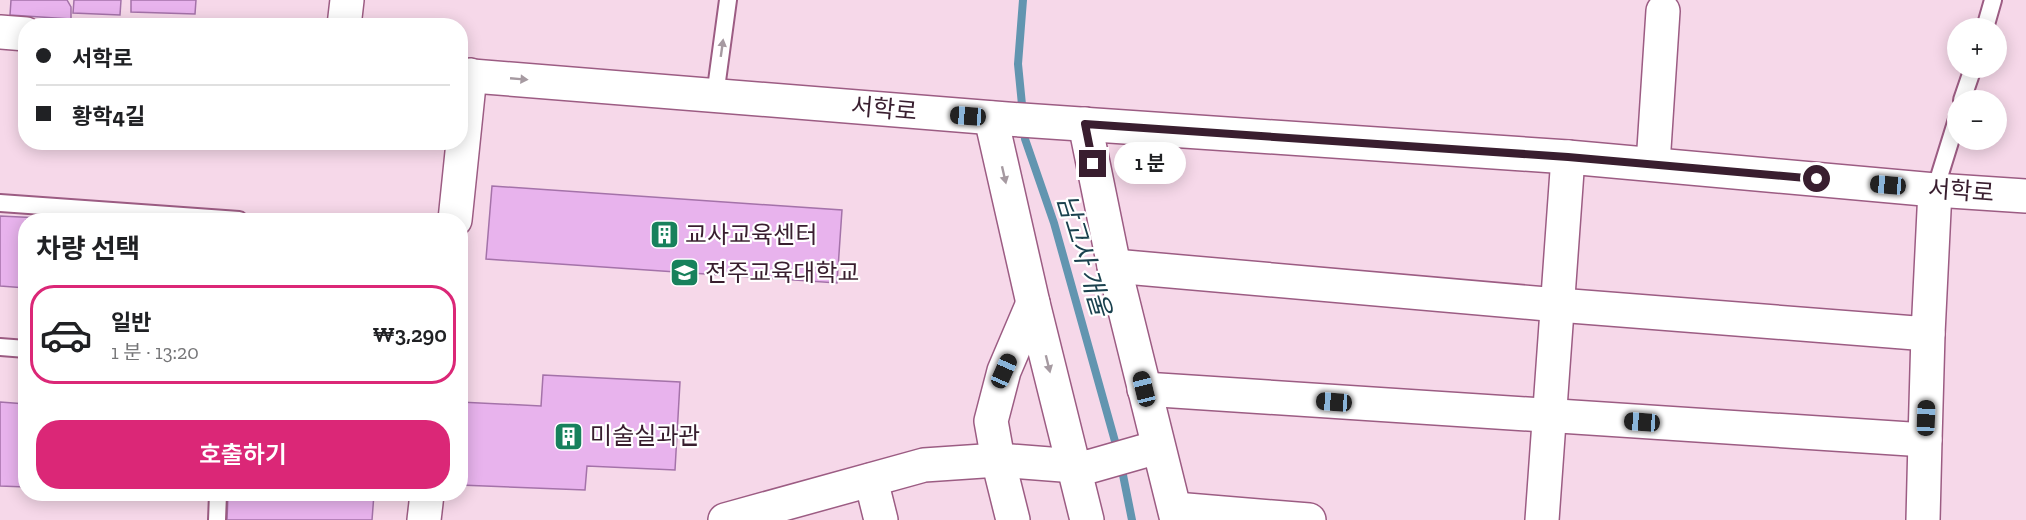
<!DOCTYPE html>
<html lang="ko">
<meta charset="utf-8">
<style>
:root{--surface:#fff;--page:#f2f2f2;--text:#202124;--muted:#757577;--line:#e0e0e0;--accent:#db2777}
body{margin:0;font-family:"Zilla Slab","Noto Sans KR",serif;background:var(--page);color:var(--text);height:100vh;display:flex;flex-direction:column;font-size:22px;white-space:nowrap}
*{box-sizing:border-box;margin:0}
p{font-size:20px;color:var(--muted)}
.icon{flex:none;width:33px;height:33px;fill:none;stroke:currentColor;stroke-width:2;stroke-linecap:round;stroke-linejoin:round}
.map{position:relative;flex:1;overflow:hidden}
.side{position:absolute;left:18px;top:213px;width:450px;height:288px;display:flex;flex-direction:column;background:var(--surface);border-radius:24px;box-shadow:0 3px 15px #0003}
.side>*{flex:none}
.banner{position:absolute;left:18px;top:18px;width:450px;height:132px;border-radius:24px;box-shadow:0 3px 15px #0003;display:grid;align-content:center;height:132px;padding:0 18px;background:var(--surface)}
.tools{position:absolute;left:1947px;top:18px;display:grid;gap:12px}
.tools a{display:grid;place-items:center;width:60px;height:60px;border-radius:50%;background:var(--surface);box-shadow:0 3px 15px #0003;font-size:30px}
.end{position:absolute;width:27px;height:27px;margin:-14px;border:8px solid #391e2f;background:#fff;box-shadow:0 0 0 3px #fff}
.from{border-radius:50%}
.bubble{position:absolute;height:42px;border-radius:21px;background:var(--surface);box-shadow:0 3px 15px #0003;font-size:20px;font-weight:600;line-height:42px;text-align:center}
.car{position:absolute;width:18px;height:36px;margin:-18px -9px;border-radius:8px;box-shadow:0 0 4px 2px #0007;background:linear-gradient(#222 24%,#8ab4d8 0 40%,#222 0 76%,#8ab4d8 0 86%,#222 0)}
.banner b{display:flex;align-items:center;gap:21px;height:57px;font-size:22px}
.banner b+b{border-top:2px solid var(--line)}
.banner i{width:15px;height:15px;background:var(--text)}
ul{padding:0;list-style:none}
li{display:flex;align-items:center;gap:18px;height:99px;margin:0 12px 9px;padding:0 6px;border:3px solid transparent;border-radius:24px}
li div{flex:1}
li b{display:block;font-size:22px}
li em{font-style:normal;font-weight:600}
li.selected{border-color:var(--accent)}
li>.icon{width:54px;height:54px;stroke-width:1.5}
h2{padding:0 18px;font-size:27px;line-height:72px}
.cta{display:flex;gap:12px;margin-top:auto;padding:12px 18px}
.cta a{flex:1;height:69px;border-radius:24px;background:var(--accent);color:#fff;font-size:24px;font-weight:600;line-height:69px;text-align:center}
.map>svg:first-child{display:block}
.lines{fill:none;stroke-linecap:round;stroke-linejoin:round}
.stream{stroke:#6295b0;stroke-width:8}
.building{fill:#e8b3ed;stroke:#a472a9;stroke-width:1.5}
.lane-casing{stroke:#9c5c83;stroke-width:20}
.street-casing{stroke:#9c5c83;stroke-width:36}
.lane{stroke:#fff;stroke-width:16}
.street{stroke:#fff;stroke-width:33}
.oneway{fill:#a69aa1}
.route{stroke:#391e2f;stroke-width:8}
.labels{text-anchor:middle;stroke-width:4.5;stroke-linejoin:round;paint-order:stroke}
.street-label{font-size:24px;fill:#391e2f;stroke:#fff}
.poi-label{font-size:24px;fill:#391e2f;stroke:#fff;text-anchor:start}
.water-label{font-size:26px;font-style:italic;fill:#1a414e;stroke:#fff}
</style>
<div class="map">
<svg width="2026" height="520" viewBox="0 0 2026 520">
<rect width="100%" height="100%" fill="#f6d8e9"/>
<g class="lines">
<g class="stream">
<path d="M1023,115L1018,64L1023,0"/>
<path d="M1024,128L1025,139L1054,223L1118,452"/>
<path d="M1121,465L1132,520"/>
</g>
</g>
<g class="building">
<path d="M11,0H67L71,7V19L10,15Z"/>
<path d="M74,0H121L120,15L73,13Z"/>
<path d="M131,0H196L195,14L131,12Z"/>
<path d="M492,186L842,210L837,283L486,259Z"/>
<path d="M0,216L82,220H26V288L0,286Z"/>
<path d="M543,375L680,382L675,470L587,466L585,490L460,485V402L541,406Z"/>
<path d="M0,402L26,404V487L0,486Z"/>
<path d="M228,494H374L372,520H227Z"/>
</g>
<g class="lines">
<defs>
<g id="lane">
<path d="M1985,28L1993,0"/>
<path d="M715,96L728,0"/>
<path d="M1962,100L1973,68"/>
<path d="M1935,190L1958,116"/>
<path d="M0,203L239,220"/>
<path d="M0,347L26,349"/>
<path d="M217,520L218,494"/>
</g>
<g id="street">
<path d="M344,26L347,0"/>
<path d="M0,32L26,34"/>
<path d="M460,75L1007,119L1568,157L1935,190L2026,196"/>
<path d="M991,118L1033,303L1087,520"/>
<path d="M1085,124L1114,266L1177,520"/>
<path d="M1653,164L1663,11"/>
<path d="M455,220L470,75"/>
<path d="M1114,266L1558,305L1928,334L1935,190"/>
<path d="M1144,389L1925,440L1928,334"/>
<path d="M871,480L881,520"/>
<path d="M1175,509L1309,520"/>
<path d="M424,520L427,494"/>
<path d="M725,520L924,465L998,460L1088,467L1158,447"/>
<path d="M1013,520L998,460L991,421L1004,371L1033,303"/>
<path d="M1542,520L1568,157"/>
<path d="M1923,520L1925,440"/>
</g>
</defs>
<use href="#lane" class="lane-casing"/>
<use href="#street" class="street-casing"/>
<use href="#lane" class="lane"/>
<use href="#street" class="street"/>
</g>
<defs><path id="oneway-solid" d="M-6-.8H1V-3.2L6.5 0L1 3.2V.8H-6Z" transform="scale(1.5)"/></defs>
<g class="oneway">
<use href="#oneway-solid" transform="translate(722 48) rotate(-82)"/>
<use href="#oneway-solid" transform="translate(519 79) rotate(5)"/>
<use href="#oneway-solid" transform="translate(1004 175) rotate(77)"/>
<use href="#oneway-solid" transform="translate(1048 364) rotate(76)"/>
</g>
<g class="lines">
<path class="route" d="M1093,164L1085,124L1568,157L1817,179"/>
</g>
<defs>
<symbol id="building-square" viewBox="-11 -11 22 22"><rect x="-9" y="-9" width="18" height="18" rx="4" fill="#17815c" stroke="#fff"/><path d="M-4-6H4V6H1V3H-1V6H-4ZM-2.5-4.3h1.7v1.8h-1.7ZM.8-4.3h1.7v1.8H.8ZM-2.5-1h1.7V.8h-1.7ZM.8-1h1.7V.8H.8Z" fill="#fff"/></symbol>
<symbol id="university-square" viewBox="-11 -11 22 22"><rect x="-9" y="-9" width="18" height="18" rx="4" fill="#17815c" stroke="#fff"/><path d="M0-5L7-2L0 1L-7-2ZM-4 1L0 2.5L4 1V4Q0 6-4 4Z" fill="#fff"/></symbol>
</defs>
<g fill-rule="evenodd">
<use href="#building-square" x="648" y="218" width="33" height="33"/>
<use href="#university-square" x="668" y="256" width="33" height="33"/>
<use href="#building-square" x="552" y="420" width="33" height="33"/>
</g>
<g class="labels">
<g class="street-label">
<text transform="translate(884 109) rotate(5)" y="8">서학로</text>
<text transform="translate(1961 191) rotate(4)" y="8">서학로</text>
</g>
<g class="poi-label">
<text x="685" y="243">교사교육센터</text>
<text x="705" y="281">전주교육대학교</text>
<text x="590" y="444">미술실과관</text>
</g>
<g class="water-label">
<text transform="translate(1084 255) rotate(73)" y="9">남고사 개울</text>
</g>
</g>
</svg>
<div class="tools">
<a>+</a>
<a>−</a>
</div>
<i class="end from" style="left:1817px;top:179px"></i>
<i class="end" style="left:1093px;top:164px"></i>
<div class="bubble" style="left:1114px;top:142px;width:72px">1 분</div>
<i class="car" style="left:968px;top:116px;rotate:274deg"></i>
<i class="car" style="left:1888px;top:185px;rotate:275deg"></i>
<i class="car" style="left:1004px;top:371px;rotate:24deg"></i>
<i class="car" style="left:1144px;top:389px;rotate:346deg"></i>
<i class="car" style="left:1334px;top:402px;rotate:274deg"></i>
<i class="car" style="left:1926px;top:418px;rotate:2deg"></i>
<i class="car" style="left:1642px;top:422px;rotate:274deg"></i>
<div class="banner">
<b><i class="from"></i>서학로</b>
<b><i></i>황학4길</b>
</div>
<section class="side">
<h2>차량 선택</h2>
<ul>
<li class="selected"><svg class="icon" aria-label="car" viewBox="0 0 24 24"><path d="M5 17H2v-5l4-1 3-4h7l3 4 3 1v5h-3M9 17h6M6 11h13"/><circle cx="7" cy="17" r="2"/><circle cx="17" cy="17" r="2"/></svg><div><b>일반</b><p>1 분 · 13:20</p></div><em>₩3,290</em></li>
</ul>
<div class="cta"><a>호출하기</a></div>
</section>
</div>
